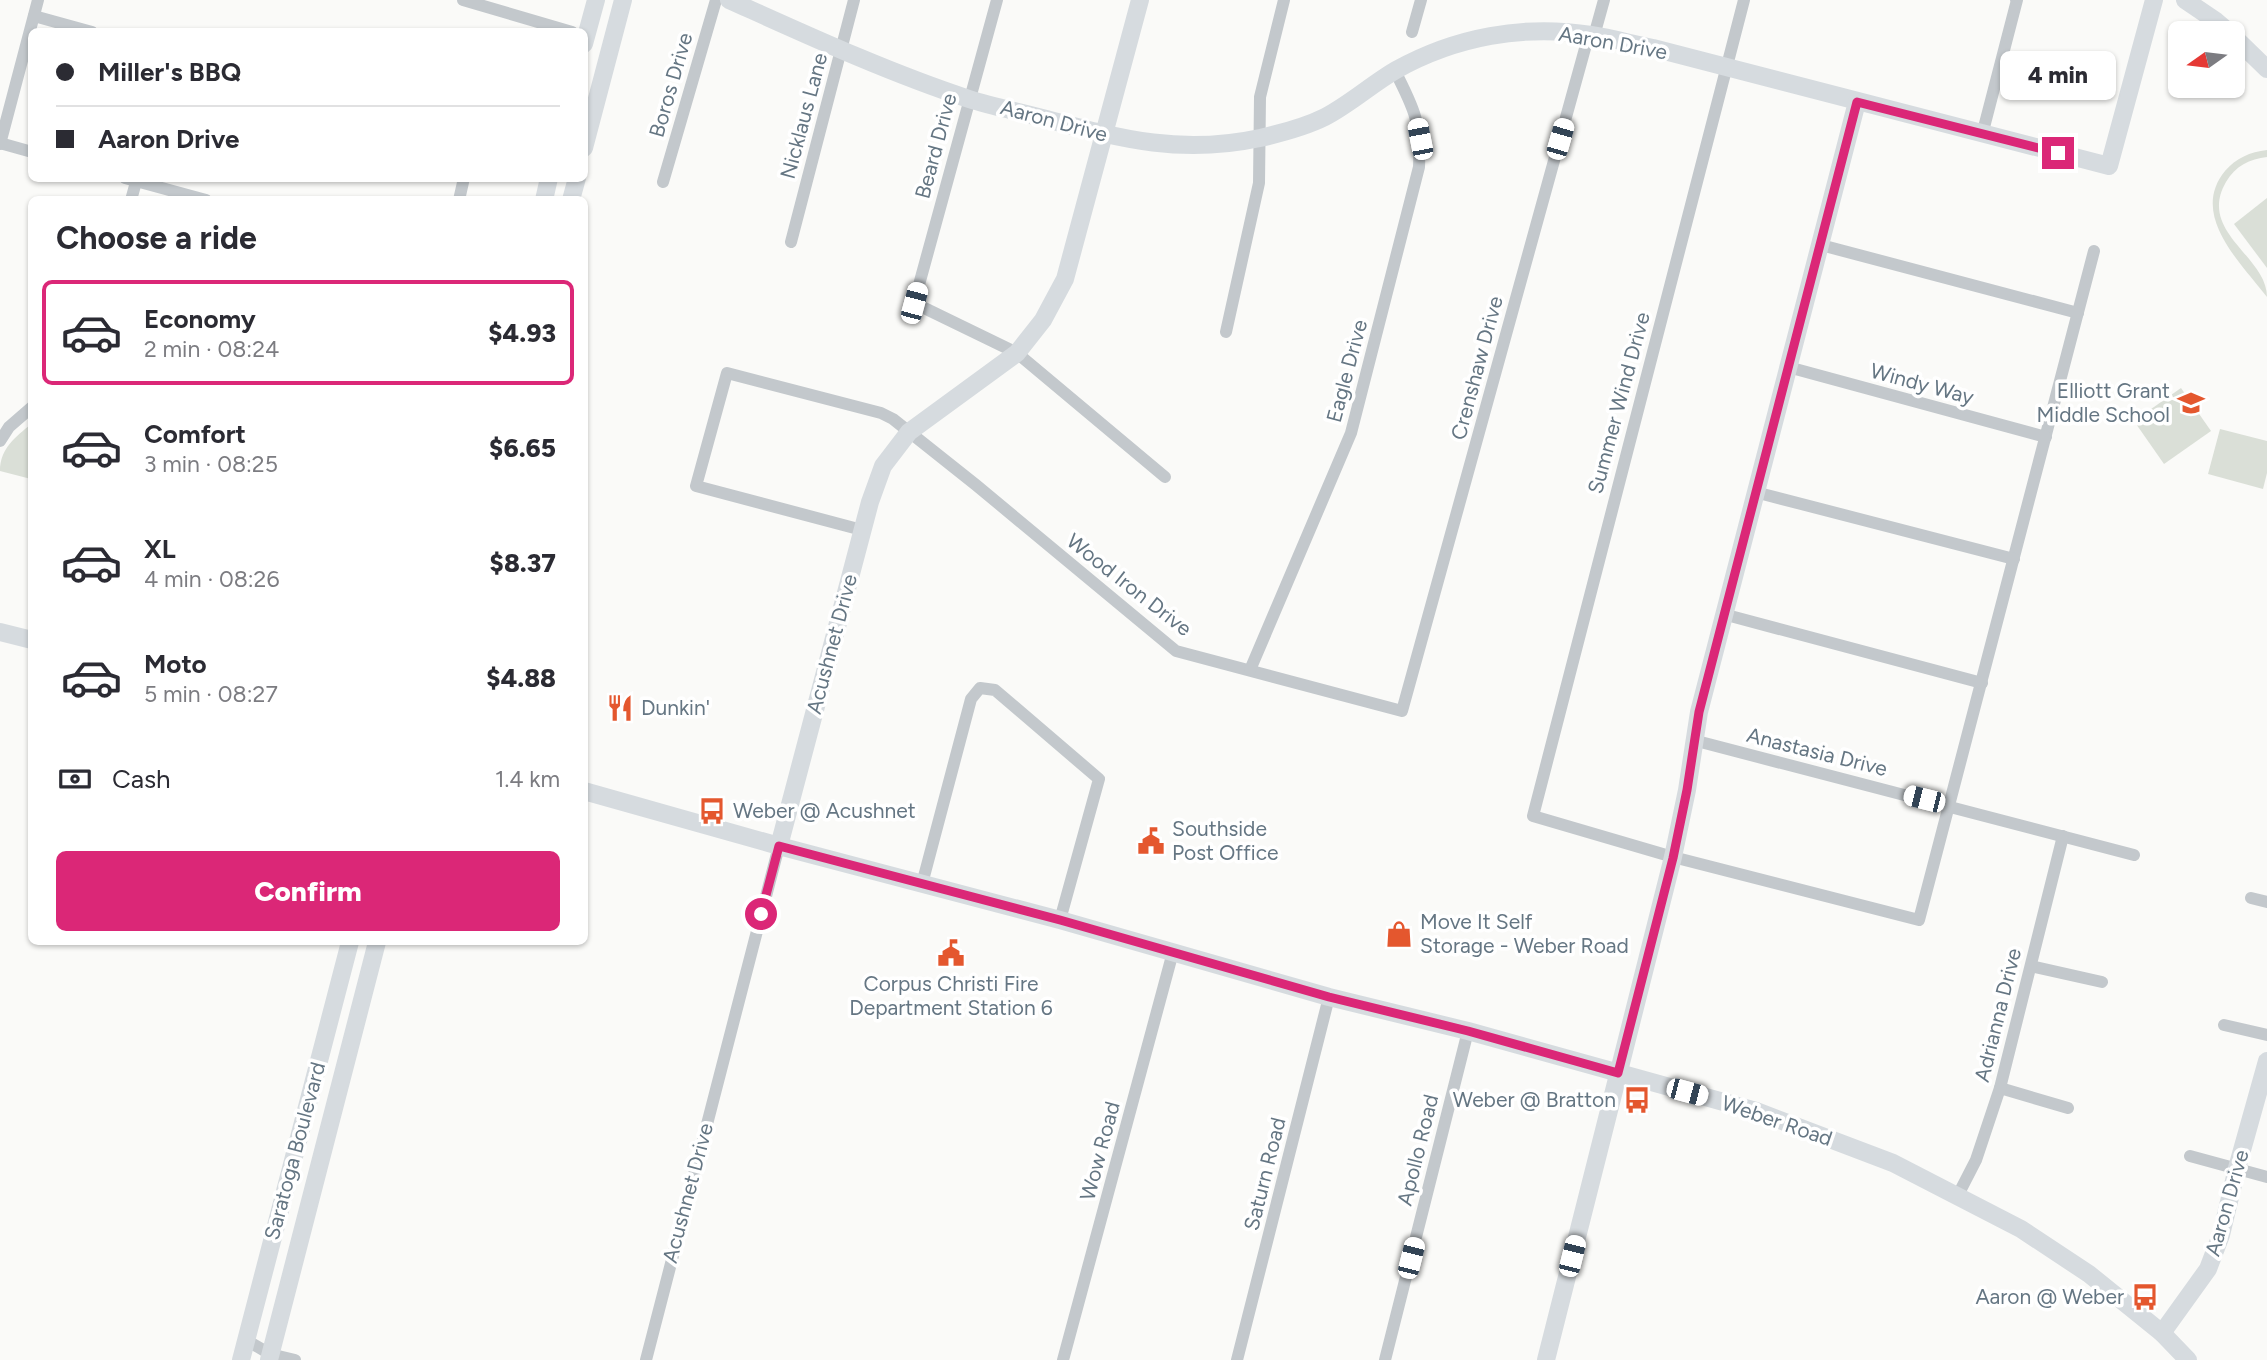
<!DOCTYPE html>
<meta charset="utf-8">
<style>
:root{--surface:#fff;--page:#f7f7f7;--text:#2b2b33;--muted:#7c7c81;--line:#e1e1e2;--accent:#db2777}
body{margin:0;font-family:Figtree,sans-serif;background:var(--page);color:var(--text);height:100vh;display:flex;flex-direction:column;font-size:26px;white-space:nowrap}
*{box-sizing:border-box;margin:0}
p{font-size:23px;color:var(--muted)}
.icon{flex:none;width:38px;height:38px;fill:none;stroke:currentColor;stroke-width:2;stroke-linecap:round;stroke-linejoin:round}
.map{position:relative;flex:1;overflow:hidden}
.drawer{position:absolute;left:28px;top:196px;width:560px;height:749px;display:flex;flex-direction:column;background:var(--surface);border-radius:10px;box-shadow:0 2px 5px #0004}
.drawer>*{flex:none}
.top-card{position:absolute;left:28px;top:28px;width:560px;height:154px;border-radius:10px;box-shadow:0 2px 5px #0004;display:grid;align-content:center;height:154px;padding:0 28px;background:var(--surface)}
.needle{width:46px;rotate:256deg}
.controls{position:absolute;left:2168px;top:21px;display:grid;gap:14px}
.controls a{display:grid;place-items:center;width:77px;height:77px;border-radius:10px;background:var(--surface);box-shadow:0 2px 5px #0004;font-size:35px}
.end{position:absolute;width:32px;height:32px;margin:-16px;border:9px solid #db2777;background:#fff;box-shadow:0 0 0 4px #fff}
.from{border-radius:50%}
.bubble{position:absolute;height:49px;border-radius:10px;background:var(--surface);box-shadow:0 2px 5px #0004;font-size:23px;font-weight:800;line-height:49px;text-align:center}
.car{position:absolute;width:21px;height:42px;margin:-21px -10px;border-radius:9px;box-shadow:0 0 5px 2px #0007;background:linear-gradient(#fff 24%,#345 0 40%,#fff 0 76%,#345 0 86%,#fff 0)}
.top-card b{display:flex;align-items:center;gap:24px;height:66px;font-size:26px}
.top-card b+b{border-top:2px solid var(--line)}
.top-card i{width:18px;height:18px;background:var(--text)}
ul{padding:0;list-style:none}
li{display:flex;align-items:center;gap:21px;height:105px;margin:0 14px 10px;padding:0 14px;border:4px solid transparent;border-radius:10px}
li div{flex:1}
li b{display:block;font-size:26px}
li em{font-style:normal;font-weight:800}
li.current{border-color:var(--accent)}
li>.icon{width:63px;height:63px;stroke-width:1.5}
h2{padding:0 28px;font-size:32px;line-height:84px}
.pay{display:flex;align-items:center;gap:18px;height:77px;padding:0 28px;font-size:26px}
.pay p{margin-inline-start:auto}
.action{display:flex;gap:14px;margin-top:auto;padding:14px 28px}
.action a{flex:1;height:80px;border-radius:10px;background:var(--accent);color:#fff;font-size:28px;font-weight:800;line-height:80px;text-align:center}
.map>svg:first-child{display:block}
.green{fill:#dadfd7}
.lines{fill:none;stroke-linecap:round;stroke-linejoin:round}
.street{stroke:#c3c8cc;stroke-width:12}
.secondary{stroke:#d6dbdf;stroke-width:18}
.route{stroke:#db2777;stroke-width:9}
.labels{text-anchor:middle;stroke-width:7;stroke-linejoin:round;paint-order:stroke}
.street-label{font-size:21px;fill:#657683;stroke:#fff}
.poi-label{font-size:21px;fill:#657683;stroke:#fff;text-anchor:start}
</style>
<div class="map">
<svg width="2267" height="1360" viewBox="0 0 2267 1360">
<rect width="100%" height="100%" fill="#fafaf8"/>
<g class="green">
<path d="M2267,150V157C2250,159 2235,166 2226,182C2197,232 2267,256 2267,297C2241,263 2189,215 2225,171C2236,158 2250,152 2267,150Z"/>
<path d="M2267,198V268L2234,224Z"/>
<path d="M2181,388L2211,431L2164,464L2134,421Z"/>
<path d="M31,424V479L0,471C0,448 16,437 31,424Z"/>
<path d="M2220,429L2267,441V473L2263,489L2208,474Z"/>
</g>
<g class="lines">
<g class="street">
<path d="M463,0L572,32"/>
<path d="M997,0L914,303L1017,353L1165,477"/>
<path d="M1744,0L1533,816L1673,857L1919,920L2094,251"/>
<path d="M34,16L92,32"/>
<path d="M1412,32L1421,0"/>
<path d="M1594,36L1604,0"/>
<path d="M1982,135L2017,0H2016"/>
<path d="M0,143L32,152"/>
<path d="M0,144L38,0"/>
<path d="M125,178L206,200"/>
<path d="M663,182L716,0"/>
<path d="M131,200L136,182"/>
<path d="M459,200L464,178"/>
<path d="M791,242L854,0"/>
<path d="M1821,245L2078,313"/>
<path d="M1226,332L1259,183L1260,97L1284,0"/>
<path d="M1788,367L2046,437"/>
<path d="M0,441L9,427L32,407"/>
<path d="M1755,492L2014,559"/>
<path d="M862,530L696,486L727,373L881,413L893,419L976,485L1176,651L1402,711L1589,34"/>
<path d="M1723,614L1982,683"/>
<path d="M1250,670L1351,433L1419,167C1421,123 1415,110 1395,71"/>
<path d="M1693,740L2134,855"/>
<path d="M922,884L971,699L980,688L995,690L1099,779L1060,920"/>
<path d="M2251,898L2267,902"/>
<path d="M2031,966L2102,982"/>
<path d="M2224,1025L2267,1035"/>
<path d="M2000,1088L2068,1108"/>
<path d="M2190,1156L2267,1177"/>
<path d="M1957,1197L1976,1160L2000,1088L2063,836"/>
<path d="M246,1340L270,1354L295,1360"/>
<path d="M646,1360L779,846"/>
<path d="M1063,1360L1173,952"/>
<path d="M1237,1360L1329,997"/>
<path d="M1385,1360L1468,1031"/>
</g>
<g class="secondary">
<path d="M729,0C807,35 887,72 969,99C994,107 1021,112 1046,119C1122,139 1181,155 1260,138C1282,133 1305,127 1325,117C1350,104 1372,84 1396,70C1455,37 1524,24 1591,35C1612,38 1632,44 1653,48L2109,166L2154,0"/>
<path d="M2185,0L2216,21L2230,33"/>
<path d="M2233,36L2267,69"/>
<path d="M584,44L596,0"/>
<path d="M584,148L623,0"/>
<path d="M544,200L549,178"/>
<path d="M571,200L577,178"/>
<path d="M0,632L32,640"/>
<path d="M584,791L779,846L1060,920L1329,997L1468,1031L1756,1111L1893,1163L2021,1229L2089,1274L2162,1333L2188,1360"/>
<path d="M779,846L870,502L883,466L909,432L1017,353L1043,320L1065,279L1140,0"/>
<path d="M2162,1333L2208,1269L2221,1235L2237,1168L2267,1061"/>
<path d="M241,1360L350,942"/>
<path d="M269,1360L377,942"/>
<path d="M1546,1360L1673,857L1687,790L1699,712L1857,102"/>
</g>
</g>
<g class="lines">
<path class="route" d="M761,914L779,846L1060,920L1329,997L1468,1031L1618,1073L1673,858L1687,790L1699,712L1857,102L2058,153"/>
</g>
<defs>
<symbol id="school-bare" viewBox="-9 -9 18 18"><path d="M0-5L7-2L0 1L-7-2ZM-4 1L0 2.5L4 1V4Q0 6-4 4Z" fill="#e4572e" stroke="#fff" stroke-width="2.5" paint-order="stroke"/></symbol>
<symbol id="restaurant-bare" viewBox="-9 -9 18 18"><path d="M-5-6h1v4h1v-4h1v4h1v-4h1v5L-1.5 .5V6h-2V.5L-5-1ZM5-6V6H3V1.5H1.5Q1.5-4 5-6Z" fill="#e4572e" stroke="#fff" stroke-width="2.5" paint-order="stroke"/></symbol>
<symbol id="bus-bare" viewBox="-9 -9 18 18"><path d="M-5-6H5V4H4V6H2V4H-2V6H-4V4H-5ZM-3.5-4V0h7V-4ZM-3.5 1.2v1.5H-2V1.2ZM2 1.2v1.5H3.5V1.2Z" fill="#e4572e" stroke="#fff" stroke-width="2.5" paint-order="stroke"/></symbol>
<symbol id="civic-bare" viewBox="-9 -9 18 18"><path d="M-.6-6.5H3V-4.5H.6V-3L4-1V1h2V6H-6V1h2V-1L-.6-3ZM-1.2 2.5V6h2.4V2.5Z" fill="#e4572e" stroke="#fff" stroke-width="2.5" paint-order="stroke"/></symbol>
<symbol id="shop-bare" viewBox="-9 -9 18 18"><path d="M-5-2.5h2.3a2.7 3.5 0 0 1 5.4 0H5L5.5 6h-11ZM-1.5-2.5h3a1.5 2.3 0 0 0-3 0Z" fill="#e4572e" stroke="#fff" stroke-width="2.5" paint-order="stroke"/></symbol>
</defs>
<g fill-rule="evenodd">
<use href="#school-bare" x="2172" y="384" width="38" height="38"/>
<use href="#restaurant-bare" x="601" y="689" width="38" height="38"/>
<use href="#bus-bare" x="693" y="792" width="38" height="38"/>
<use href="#civic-bare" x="1132" y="822" width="38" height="38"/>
<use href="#shop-bare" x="1380" y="915" width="38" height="38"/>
<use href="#civic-bare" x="932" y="934" width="38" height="38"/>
<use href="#bus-bare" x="1618" y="1081" width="38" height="38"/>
<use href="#bus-bare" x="2126" y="1278" width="38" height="38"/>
</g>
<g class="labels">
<g class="street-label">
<text transform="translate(1613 43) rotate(10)" y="7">Aaron Drive</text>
<text transform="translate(671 85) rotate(-74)" y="7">Boros Drive</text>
<text transform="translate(804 116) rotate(-75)" y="7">Nicklaus Lane</text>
<text transform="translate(1054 121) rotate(15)" y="7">Aaron Drive</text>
<text transform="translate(936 146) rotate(-75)" y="7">Beard Drive</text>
<text transform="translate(1477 368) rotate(-75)" y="7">Crenshaw Drive</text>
<text transform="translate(1347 371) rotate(-75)" y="7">Eagle Drive</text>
<text transform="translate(1922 384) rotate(15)" y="7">Windy Way</text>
<text transform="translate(1619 403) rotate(-75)" y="7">Summer Wind Drive</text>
<text transform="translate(1129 585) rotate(38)" y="7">Wood Iron Drive</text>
<text transform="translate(832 644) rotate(-75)" y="7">Acushnet Drive</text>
<text transform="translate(1817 752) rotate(14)" y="7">Anastasia Drive</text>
<text transform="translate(1998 1015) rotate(-76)" y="7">Adrianna Drive</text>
<text transform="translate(1777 1121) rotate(19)" y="7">Weber Road</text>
<text transform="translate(1418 1150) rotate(-76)" y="7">Apollo Road</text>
<text transform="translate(295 1151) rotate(-75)" y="7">Saratoga Boulevard</text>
<text transform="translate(1100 1151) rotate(-75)" y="7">Wow Road</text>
<text transform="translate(1265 1174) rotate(-76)" y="7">Saturn Road</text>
<text transform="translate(688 1193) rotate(-75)" y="7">Acushnet Drive</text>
<text transform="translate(2227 1203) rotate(-74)" y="7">Aaron Drive</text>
</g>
<g class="poi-label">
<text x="2170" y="398" text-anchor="end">Elliott Grant<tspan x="2170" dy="24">Middle School</tspan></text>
<text x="641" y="715">Dunkin'</text>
<text x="733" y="818">Weber @ Acushnet</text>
<text x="1172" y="836">Southside<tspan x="1172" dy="24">Post Office</tspan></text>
<text x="1420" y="929">Move It Self<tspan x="1420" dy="24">Storage - Weber Road</tspan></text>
<text x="951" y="991" text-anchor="middle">Corpus Christi Fire<tspan x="951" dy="24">Department Station 6</tspan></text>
<text x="1616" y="1107" text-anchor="end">Weber @ Bratton</text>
<text x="2124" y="1304" text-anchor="end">Aaron @ Weber</text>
</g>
</g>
</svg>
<div class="controls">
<a><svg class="needle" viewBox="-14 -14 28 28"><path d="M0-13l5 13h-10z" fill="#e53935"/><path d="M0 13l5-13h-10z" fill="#7c7c81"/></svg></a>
</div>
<i class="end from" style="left:761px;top:914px"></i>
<i class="end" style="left:2058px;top:153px"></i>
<div class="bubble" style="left:2000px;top:51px;width:116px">4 min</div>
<i class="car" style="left:1420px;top:139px;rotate:349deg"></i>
<i class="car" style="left:1560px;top:139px;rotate:16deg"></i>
<i class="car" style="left:914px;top:303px;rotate:15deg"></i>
<i class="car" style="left:1924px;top:799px;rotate:284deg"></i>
<i class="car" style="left:1687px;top:1092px;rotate:105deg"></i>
<i class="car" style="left:1572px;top:1256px;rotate:14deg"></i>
<i class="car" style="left:1411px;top:1258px;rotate:14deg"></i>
<div class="top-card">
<b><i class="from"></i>Miller's BBQ</b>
<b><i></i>Aaron Drive</b>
</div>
<section class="drawer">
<h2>Choose a ride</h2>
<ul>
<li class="current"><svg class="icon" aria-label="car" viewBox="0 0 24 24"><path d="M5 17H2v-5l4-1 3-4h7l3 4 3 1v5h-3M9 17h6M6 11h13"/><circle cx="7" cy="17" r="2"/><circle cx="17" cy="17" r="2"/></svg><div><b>Economy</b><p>2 min · 08:24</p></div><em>$4.93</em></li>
<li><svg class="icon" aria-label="car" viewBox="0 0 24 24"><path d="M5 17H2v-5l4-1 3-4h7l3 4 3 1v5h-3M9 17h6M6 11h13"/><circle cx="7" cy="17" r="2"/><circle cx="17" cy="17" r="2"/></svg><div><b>Comfort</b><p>3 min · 08:25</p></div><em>$6.65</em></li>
<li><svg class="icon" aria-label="car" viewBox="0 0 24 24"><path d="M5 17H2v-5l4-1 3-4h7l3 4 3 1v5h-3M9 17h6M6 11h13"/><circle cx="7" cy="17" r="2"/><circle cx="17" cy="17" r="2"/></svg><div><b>XL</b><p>4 min · 08:26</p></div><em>$8.37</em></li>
<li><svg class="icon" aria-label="car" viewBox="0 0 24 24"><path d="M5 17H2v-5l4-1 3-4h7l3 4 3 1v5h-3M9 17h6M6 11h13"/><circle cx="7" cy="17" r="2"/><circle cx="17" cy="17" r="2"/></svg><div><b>Moto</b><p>5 min · 08:27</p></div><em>$4.88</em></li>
</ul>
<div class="pay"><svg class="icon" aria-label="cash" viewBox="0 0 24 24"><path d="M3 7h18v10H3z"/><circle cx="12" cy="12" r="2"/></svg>Cash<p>1.4 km</p></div>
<div class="action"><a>Confirm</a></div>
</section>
</div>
